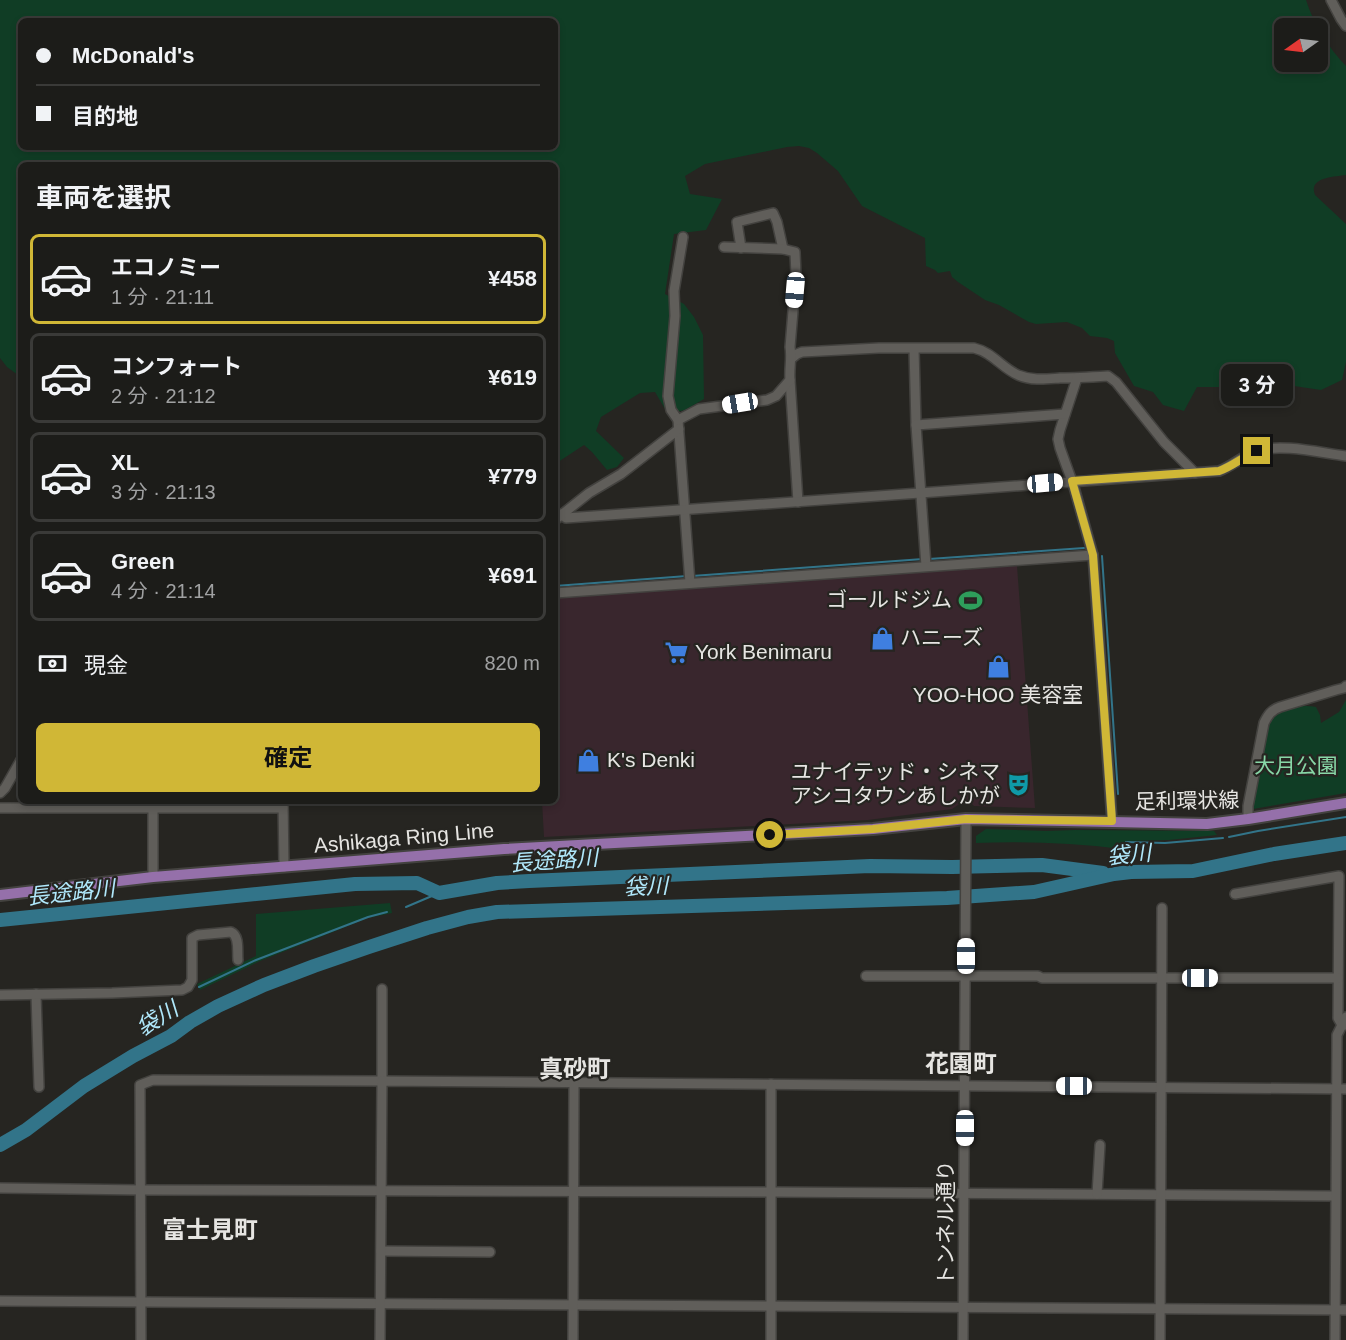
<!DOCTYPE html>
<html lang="ja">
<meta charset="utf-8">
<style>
:root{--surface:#1c1c19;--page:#292926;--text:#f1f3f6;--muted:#a0a1a2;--line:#3a3a38;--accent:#d0b736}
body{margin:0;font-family:Helvetica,"Noto Sans JP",sans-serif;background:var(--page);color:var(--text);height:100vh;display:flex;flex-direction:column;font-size:22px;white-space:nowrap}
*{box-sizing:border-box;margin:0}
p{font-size:20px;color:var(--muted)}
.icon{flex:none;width:33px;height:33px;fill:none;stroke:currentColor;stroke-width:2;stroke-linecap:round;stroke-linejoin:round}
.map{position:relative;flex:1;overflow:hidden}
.side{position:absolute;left:18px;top:162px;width:540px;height:642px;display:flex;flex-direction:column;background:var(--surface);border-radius:9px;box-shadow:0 3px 9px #0003,0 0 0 2px var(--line)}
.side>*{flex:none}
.hud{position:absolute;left:18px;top:18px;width:540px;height:132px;border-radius:9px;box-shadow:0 3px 9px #0003,0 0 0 2px var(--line);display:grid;align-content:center;height:132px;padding:0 18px;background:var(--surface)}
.needle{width:39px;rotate:256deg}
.tools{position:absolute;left:1274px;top:18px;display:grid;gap:12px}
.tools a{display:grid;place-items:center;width:54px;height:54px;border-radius:9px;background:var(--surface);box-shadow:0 3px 9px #0003,0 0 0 2px var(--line);font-size:30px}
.end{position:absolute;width:27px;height:27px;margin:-14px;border:8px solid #d0b736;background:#111;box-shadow:0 0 0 3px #111}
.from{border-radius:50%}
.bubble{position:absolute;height:42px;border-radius:9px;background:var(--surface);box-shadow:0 3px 9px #0003,0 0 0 2px var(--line);font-size:20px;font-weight:700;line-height:42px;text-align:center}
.car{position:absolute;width:18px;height:36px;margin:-18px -9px;border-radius:8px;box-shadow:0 0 4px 2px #0007;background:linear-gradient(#fff 24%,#345 0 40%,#fff 0 76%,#345 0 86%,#fff 0)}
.hud b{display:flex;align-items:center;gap:21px;height:57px;font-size:22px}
.hud b+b{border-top:2px solid var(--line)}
.hud i{width:15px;height:15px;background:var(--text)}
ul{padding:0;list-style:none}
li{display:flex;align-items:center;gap:18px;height:90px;margin:0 12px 9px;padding:0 6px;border:3px solid var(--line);border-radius:9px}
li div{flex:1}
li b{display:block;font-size:22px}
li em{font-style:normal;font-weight:700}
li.active{border-color:var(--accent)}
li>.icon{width:54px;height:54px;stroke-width:1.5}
h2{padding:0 18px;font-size:27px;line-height:72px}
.pay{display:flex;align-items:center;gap:15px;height:66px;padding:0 18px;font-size:22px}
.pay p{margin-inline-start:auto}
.button{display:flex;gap:12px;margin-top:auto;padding:12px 18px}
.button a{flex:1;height:69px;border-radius:9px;background:var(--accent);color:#111;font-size:24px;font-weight:700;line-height:69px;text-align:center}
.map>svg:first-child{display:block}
.commercial{fill:#39262d}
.green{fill:#103d25;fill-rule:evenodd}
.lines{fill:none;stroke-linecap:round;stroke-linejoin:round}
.stream{stroke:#327489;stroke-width:2}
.river{stroke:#327489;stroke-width:14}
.minor-casing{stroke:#43423f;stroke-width:12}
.major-casing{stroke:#43423f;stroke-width:14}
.minor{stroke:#605e5a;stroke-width:9}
.major{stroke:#9570aa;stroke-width:10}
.route{stroke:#d0b736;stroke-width:8}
.labels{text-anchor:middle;stroke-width:4.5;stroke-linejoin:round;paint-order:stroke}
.poi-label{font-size:21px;fill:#e6e5e2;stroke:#262521;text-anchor:start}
.park-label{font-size:21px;fill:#88d7a7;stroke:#262521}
.street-label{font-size:21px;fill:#e6e5e2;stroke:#262521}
.water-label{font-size:22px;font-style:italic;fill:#b0e8fb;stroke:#262521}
.quarter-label{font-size:24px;font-weight:bold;fill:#e6e5e2;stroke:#262521}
</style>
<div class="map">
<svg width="1346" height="1340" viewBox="0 0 1346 1340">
<rect width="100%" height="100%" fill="#262521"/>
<path class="commercial" d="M1017,566L1035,808L974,806L972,804H966L958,805L952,809L868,820L544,837L542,801H555V596Z"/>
<g class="green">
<path d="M0,0H1306C1314,25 1328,47 1346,66V175C1334,177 1308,177 1315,195L1346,224V362L1342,380L1321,390L1274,383L1223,387H1197L1184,411L1163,405L1153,392L1134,386L1115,353L1114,341L1107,338L1090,336L1082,328L1067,322L1036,324L1029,322L999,305L985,300L958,282L952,277L950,271L938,273L935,270L926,266L925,238L862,206L838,171L817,153L809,148L799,146L787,147L705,164L685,176L690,194L722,199L706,230L674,234L665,294L684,304L694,317L703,335L704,399L685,410L668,414L655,392L640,393L601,417L596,431L624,458L617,467L607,470L592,452L584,445L555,464V165H21V375H18L7,367L0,358ZM21,21H555V147H21ZM1284,28H1317V62H1284Z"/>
<path d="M1346,700V793L1253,809L1251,807C1255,785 1259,764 1265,742C1267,735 1268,726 1272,720C1281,708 1302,704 1316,707L1320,715L1321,723L1339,712Z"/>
<path d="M986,829L1046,831L1075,830L1214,831L1217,835L1169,840L1128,841L1123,842L1122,849C1073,843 1025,841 976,843V836Z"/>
<path d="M390,903L392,913L368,918L260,961L200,990L197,984L256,956V914Z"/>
</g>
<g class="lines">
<g class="stream">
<path d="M1102,556L1118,794"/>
<path d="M929,559L1084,548"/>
<path d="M692,576L923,559"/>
<path d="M555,586L687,576"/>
<path d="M1229,837L1258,831L1346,817"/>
<path d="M1126,842L1165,843L1223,838"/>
<path d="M406,907L439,893"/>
<path d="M199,987L256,960L368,917L387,912"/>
</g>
<g class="river">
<path d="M0,920L355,884L417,883L439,893L497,883L529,881L870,866L952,867L1042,865L1103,873"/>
<path d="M0,1145L26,1130L84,1086L133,1056L171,1036L190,1022L218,1006L264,985L314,966L369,947L427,928L468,917L497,912L947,898L1034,892L1114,874L1131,872L1193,871L1274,854L1346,843"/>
</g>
<defs>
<g id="minor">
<path d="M1331,0L1341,19L1346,26"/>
<path d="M683,237L674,291L675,316L668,396L671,410L678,420L690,583"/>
<path d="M741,248L737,222L773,213L777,222L783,249"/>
<path d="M914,349L916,425L926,566"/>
<path d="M792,358L797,354L802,352L879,348H974C992,352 1002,368 1018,375C1033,381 1046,379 1060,378C1076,378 1092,377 1108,376L1116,382L1164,442L1195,473"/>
<path d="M1077,378L1060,430L1058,439L1060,448L1074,487L1093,555L1112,821"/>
<path d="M790,380L798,502"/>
<path d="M678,420L699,409L767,400L776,396L790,380C789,368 792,358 790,347L796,275L795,252L783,249L724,247"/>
<path d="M916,425L1065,414"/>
<path d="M561,514L566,518L920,493L1219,471C1233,466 1243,455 1257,451C1281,443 1321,453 1346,456"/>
<path d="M555,520L589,493L621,474L679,429"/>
<path d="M555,593L1093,555"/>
<path d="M0,793L5,788L21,760"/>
<path d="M153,801V877"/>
<path d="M283,801L284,867"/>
<path d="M0,808H283"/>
<path d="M1248,819V806L1264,723C1268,715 1271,710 1280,707L1336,690L1344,688L1346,686"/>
<path d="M1235,894L1339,876L1338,1018L1342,1025H1346"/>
<path d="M866,976H1038L1042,978H1338"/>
<path d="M36,994L39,1087"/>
<path d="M0,995L112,993L182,990L188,987L192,980V938L198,935L231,932C240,936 237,951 238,960"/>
<path d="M0,1188L141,1190L772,1192L1335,1196"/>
<path d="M1097,1194L1100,1145"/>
<path d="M381,1251L490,1252"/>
<path d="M0,1301L1346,1310"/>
<path d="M141,1340L140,1085L153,1080L382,1081V989"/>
<path d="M380,1340L382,1081L1346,1089"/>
<path d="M573,1340L574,1083"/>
<path d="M771,1340V1084"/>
<path d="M963,1340L966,819"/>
<path d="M1160,1340L1162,908"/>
<path d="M1335,1340L1337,1041V1035L1346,1017"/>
</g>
<path id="major" d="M0,895L153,877L504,849L873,829L966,819L1207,824L1248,819L1346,803"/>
</defs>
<use href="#minor" class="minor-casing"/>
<use href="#major" class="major-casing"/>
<use href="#minor" class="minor"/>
<use href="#major" class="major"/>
</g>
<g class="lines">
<path class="route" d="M770,835L873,829L966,819L1112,821L1093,555L1072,481L1219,471C1233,466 1244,456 1257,451"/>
</g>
<defs>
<symbol id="stadium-bare" viewBox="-9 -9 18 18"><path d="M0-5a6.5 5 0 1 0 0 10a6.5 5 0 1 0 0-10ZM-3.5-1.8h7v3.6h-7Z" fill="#2e9e5b" stroke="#262521" stroke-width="2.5" paint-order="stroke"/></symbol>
<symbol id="shop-bare" viewBox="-9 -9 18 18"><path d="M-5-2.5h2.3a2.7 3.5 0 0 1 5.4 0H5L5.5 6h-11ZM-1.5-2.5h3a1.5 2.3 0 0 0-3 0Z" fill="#3f7fe0" stroke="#262521" stroke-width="2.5" paint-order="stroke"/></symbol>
<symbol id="supermarket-bare" viewBox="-9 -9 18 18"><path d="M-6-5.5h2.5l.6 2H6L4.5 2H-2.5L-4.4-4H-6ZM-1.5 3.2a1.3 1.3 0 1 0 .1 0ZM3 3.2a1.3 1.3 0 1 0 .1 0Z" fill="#3f7fe0" stroke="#262521" stroke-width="2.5" paint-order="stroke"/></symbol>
<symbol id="theatre-bare" viewBox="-9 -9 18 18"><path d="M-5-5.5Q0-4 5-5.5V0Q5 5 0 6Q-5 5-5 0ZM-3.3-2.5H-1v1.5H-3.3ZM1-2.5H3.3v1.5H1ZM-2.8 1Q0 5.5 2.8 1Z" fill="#0f9aa8" stroke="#262521" stroke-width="2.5" paint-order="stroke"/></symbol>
</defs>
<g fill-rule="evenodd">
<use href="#stadium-bare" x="954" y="584" width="33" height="33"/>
<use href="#shop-bare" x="866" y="622" width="33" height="33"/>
<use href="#supermarket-bare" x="660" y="636" width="33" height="33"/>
<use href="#shop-bare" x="982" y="650" width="33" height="33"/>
<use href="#shop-bare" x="572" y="744" width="33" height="33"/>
<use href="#theatre-bare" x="1002" y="768" width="33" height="33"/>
</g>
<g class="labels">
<g class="poi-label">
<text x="952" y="607" text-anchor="end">ゴールドジム</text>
<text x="900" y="645">ハニーズ</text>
<text x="695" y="659">York Benimaru</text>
<text x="998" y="702" text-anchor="middle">YOO-HOO 美容室</text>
<text x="607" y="767">K's Denki</text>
<text x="1000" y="779" text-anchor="end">ユナイテッド・シネマ<tspan x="1000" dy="24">アシコタウンあしかが</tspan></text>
</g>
<g class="park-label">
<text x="1296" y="773">大月公園</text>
</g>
<g class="street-label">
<text transform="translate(1187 801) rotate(-1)" y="7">足利環状線</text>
<text transform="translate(404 838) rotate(-5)" y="7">Ashikaga Ring Line</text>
<text transform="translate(946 1223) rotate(-90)" y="7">トンネル通り</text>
</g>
<g class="water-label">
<text transform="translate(1129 854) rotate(-5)" y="8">袋川</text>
<text transform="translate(554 860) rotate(-4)" y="8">長途路川</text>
<text transform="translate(646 886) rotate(-2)" y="8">袋川</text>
<text transform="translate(71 892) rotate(-6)" y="8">長途路川</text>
<text transform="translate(157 1018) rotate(-31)" y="8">袋川</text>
</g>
<g class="quarter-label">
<text x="961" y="1072">花園町</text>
<text x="575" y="1077">真砂町</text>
<text x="210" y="1238">富士見町</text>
</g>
</g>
</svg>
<div class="tools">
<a><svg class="needle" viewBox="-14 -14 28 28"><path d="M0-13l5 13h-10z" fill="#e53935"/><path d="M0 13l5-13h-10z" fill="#a0a1a2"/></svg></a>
</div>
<i class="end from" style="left:770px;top:835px"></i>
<i class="end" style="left:1257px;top:451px"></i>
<div class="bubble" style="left:1221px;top:364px;width:72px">3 分</div>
<i class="car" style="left:795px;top:290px;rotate:185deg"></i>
<i class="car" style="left:740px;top:403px;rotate:261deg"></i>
<i class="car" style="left:1045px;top:483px;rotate:85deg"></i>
<i class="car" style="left:966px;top:956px;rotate:0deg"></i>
<i class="car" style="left:1200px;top:978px;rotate:90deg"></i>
<i class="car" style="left:1074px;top:1086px;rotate:270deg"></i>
<i class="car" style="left:965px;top:1128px;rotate:180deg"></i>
<div class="hud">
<b><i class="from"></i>McDonald's</b>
<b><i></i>目的地</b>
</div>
<section class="side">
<h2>車両を選択</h2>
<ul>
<li class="active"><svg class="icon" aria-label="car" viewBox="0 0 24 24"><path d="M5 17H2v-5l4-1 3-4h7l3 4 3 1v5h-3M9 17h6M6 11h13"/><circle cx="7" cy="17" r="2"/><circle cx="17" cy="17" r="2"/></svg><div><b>エコノミー</b><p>1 分 · 21:11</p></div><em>¥458</em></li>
<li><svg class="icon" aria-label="car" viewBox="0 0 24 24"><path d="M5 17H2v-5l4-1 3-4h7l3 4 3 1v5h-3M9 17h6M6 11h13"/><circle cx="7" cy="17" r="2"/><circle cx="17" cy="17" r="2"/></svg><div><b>コンフォート</b><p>2 分 · 21:12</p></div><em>¥619</em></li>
<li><svg class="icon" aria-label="car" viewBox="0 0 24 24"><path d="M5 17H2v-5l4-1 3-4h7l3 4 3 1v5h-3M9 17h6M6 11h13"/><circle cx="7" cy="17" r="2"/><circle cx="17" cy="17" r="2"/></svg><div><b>XL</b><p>3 分 · 21:13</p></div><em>¥779</em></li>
<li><svg class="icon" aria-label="car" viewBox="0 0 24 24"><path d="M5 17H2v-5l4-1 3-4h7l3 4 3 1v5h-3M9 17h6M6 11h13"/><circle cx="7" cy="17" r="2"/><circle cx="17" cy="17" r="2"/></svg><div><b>Green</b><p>4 分 · 21:14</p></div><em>¥691</em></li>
</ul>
<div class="pay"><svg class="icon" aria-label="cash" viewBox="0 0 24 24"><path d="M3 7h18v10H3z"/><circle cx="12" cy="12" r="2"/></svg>現金<p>820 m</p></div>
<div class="button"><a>確定</a></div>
</section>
</div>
